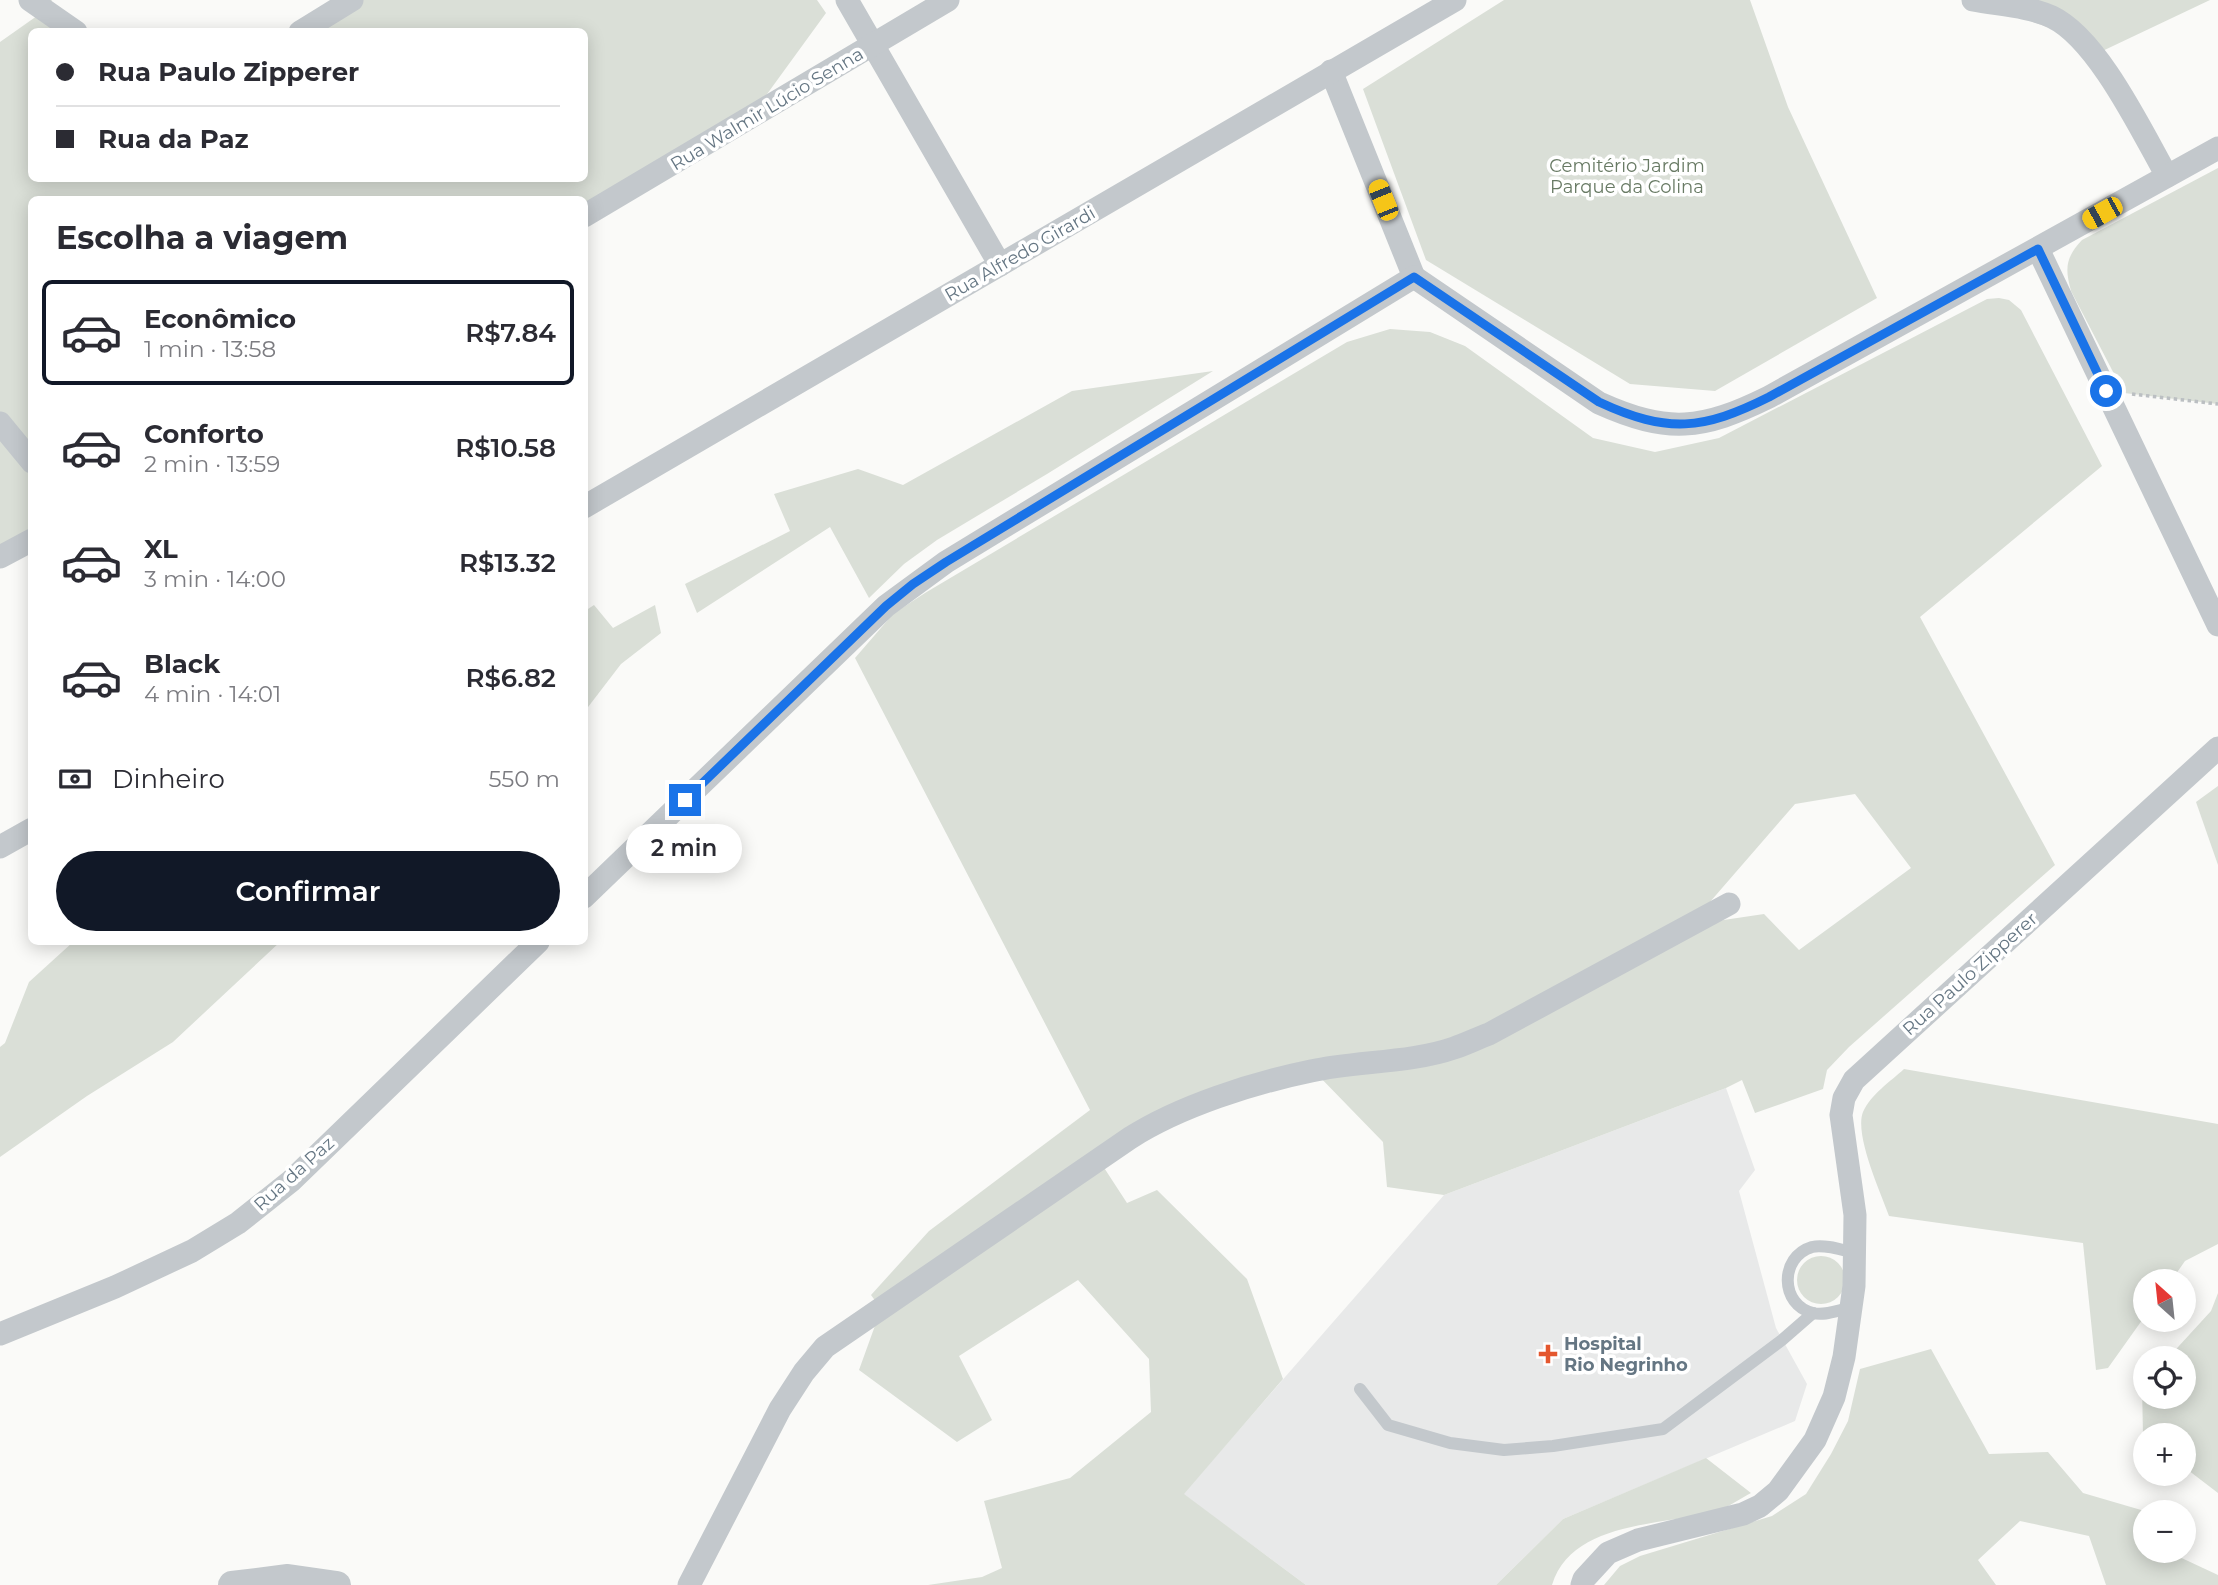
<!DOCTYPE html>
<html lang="pt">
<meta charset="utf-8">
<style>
:root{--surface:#fff;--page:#f2f2f3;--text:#2b2b33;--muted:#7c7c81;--line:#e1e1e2;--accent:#111827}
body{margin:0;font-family:Montserrat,sans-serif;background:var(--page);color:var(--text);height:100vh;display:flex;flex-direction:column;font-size:26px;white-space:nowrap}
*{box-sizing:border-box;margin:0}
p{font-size:23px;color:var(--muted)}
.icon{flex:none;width:38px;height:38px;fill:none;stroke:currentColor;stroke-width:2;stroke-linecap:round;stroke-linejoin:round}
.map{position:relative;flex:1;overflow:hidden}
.drawer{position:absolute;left:28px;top:196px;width:560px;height:749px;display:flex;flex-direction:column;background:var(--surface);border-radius:10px;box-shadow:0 4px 18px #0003}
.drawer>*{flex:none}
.hud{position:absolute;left:28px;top:28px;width:560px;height:154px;border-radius:10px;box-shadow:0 4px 18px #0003;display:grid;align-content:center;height:154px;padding:0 28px;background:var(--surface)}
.needle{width:46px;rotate:333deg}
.controls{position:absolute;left:2133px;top:1269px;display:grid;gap:14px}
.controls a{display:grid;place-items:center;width:63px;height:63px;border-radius:50%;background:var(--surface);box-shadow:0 4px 18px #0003;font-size:35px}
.end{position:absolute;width:32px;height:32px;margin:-16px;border:9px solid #1a73e8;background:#fff;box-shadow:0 0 0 4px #fff}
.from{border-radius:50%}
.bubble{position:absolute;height:49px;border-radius:24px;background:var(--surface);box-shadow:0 4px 18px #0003;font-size:23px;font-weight:600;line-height:49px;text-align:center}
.car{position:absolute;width:21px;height:42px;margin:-21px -10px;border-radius:9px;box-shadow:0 0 5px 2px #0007;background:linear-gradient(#f5c518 24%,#345 0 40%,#f5c518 0 76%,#345 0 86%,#f5c518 0)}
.hud b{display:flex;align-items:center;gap:24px;height:66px;font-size:26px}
.hud b+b{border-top:2px solid var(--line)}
.hud i{width:18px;height:18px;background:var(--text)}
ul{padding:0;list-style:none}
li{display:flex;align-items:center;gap:21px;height:105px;margin:0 14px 10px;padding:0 14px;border:4px solid transparent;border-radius:10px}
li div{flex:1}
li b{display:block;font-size:26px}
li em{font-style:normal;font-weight:600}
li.active{border-color:var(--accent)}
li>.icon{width:63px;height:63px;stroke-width:1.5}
h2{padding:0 28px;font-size:32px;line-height:84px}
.pay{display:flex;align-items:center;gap:18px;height:77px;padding:0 28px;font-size:26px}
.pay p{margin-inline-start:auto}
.cta{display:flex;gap:14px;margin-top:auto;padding:14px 28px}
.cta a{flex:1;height:80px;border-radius:42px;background:var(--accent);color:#fff;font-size:28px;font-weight:600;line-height:80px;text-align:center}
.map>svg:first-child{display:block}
.built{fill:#e8e9e9}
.green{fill:#dadfd7;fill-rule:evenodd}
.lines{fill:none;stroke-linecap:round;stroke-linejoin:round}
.path{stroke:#bbbfc2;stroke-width:3.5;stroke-dasharray:3.5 3.5;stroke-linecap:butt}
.service{stroke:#c3c8cc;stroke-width:12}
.minor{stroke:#c3c8cc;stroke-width:23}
.tertiary{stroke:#c3c8cc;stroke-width:28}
.route{stroke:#1a73e8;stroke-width:9}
.poi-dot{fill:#e4572e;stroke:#fff;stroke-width:2.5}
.labels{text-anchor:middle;stroke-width:7;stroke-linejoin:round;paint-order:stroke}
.street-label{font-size:18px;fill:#657683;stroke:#fff}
.park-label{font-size:18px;fill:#687a64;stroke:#fff}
.poi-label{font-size:18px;font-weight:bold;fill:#657683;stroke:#fff;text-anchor:start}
</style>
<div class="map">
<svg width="2218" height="1585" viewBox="0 0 2218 1585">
<rect width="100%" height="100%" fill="#fafaf8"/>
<path class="built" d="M1726,1088L1755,1170L1739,1191L1776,1328L1807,1384L1795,1421L1563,1519L1496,1585H1306L1183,1494L1444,1195Z"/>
<g class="green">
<path d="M30,0H52L45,10L76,31L32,32V178H584V32L300,31L352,0H817L826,13L749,119L585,216L584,200H32L31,540L0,557V42L44,11Z"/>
<path d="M1504,0H1750L1788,107L1877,298L1715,391L1630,384L1426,260L1363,89Z"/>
<path d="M1973,0H2210L2094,55L2080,39Z"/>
<path d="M2218,168V404L2124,393L2071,291C2065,269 2065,258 2082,240Z"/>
<path d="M1999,298L2009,300L2021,310L2102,466L1920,617L2055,865L1849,1047L1827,1070L1823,1089L1755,1113L1742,1080L1726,1088L1444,1195L1387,1187L1383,1142L1313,1070L1273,1080L1099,1160L1127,1203L1157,1190L1247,1279L1283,1379L1184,1494L1306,1585H928L982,1577L1002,1568L984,1501L1070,1478L1151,1412L1149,1359L1078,1280L959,1356L992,1420L957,1442L859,1370L881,1309L871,1295L929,1231L1090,1110L855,658L893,614L925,593L1347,342L1390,329L1430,332L1465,346L1593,438L1655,452L1719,438L1987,299ZM1855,794L1911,868L1799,950L1764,914L1690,925L1795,804Z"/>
<path d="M1213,371L1047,474L937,540L904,564L869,598L830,527L697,613L685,584L790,531L774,494L858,469L903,485L1072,391Z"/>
<path d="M594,605L613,628L655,605L661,633L621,664L585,711V611Z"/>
<path d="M2218,786V865L2196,802Z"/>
<path d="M73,942H280L173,1042L87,1096L0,1157V1047L5,1043L29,982Z"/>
<path d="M1904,1069L2218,1124V1244L2185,1261L2171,1281H2146L2145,1316L2108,1368L2096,1370L2083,1243L1889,1216C1881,1193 1854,1135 1863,1112C1871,1094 1890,1082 1904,1069Z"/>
<circle cx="1821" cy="1280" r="24"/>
<path d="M2218,1293V1493L2184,1467V1435L2145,1436L2143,1435L2142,1386L2145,1382L2146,1396H2184V1358H2168L2211,1311Z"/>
<path d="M1931,1349L1989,1454L2048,1452L2083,1493L2148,1512H2146V1550L2171,1551L2173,1554L2218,1575V1585H2106L2089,1536L2020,1521L1978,1560L1996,1585H1604L1620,1566L1640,1556L1772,1516L1806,1494L1831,1454L1848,1421L1860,1369Z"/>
<path d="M1706,1458L1751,1493C1740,1499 1728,1507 1717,1511C1663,1526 1572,1520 1552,1585H1496L1563,1519Z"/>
</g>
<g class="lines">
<path class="path" d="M2132,394L2218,404"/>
<g class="service">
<path d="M1851,1308C1838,1310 1825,1316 1813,1313C1780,1305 1779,1257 1812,1247C1825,1244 1842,1250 1855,1253"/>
<path d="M1360,1389L1388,1425L1450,1443L1504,1450L1553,1446L1663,1429L1782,1340L1813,1313"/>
</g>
<g class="minor">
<path d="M30,0L76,32"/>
<path d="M847,0L1000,265"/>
<path d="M1973,0C1999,5 2028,6 2052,17C2098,39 2142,132 2167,176"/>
<path d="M300,32L352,0"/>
<path d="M1331,71L1414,277"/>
<path d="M584,216L948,0"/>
<path d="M2038,249L2218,625"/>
<path d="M1414,277L1599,403C1668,434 1702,430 1769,397L2218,148"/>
<path d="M0,423L32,462"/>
<path d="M584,507L1455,0"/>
<path d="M0,557L32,540"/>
<path d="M0,847L32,829"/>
<path d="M584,897L886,606L946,562L1414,277"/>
<path d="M0,1334L115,1287L192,1251L238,1223L291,1181L538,942"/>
<path d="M689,1585L780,1409L804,1372L825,1347L1130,1138C1180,1106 1253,1083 1311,1071C1356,1061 1411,1063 1454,1048C1466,1044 1478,1038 1489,1034L1729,904"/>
<path d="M1582,1585L1584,1579L1608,1553L1638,1540L1743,1514L1760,1506L1778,1491L1815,1440L1834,1397L1844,1357L1854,1286L1855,1215L1841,1115L1844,1098L1854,1080L2218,748"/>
</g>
<path class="tertiary" d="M232,1585L288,1578L337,1585"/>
</g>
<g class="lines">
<path class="route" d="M685,800L886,606L913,584L946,562L1414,277L1599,402C1668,434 1703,430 1769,397L2038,249L2106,391"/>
</g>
<path class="poi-dot" d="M1544.5 1343.5h7v7h7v7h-7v7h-7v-7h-7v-7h7z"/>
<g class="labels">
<g class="street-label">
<text transform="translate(767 109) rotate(-31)" y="6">Rua Walmir Lúcio Senna</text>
<text transform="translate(1020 254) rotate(-30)" y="6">Rua Alfredo Girardi</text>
<text transform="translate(1970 974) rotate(-42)" y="6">Rua Paulo Zipperer</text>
<text transform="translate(294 1174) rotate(-42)" y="6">Rua da Paz</text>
</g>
<g class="park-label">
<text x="1627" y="172">Cemitério Jardim<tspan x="1627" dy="21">Parque da Colina</tspan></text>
</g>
<g class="poi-label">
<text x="1564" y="1350">Hospital<tspan x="1564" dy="21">Rio Negrinho</tspan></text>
</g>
</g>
</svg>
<div class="controls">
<a><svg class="needle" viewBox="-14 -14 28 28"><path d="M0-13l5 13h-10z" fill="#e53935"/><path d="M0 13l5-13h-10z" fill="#7c7c81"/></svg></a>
<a><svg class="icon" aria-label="locate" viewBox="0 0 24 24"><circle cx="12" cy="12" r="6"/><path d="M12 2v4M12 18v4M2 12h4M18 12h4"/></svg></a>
<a>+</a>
<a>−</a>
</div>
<i class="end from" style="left:2106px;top:391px"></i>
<i class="end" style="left:685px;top:800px"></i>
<div class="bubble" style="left:626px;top:824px;width:116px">2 min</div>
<i class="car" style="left:1383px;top:200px;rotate:338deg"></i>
<i class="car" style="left:2102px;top:213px;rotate:241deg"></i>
<div class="hud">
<b><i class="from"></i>Rua Paulo Zipperer</b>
<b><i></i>Rua da Paz</b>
</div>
<section class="drawer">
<h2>Escolha a viagem</h2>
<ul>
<li class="active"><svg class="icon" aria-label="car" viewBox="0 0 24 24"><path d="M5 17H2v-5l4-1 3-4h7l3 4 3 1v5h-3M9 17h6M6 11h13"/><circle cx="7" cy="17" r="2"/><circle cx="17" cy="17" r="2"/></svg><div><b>Econômico</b><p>1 min · 13:58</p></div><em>R$7.84</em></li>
<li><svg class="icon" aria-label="car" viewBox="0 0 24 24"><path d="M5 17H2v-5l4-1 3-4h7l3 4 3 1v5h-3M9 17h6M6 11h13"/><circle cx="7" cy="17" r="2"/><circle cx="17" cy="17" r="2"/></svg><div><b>Conforto</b><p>2 min · 13:59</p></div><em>R$10.58</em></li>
<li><svg class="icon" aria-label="car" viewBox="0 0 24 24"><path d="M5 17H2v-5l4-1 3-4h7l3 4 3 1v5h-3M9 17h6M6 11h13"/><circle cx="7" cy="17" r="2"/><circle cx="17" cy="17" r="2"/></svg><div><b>XL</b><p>3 min · 14:00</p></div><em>R$13.32</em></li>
<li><svg class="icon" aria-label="car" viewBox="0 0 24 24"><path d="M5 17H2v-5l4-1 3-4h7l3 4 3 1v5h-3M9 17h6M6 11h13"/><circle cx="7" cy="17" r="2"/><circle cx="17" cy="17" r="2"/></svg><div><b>Black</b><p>4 min · 14:01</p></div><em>R$6.82</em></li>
</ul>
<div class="pay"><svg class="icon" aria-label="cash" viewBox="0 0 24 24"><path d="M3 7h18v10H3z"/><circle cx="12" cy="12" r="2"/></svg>Dinheiro<p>550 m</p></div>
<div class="cta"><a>Confirmar</a></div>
</section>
</div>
